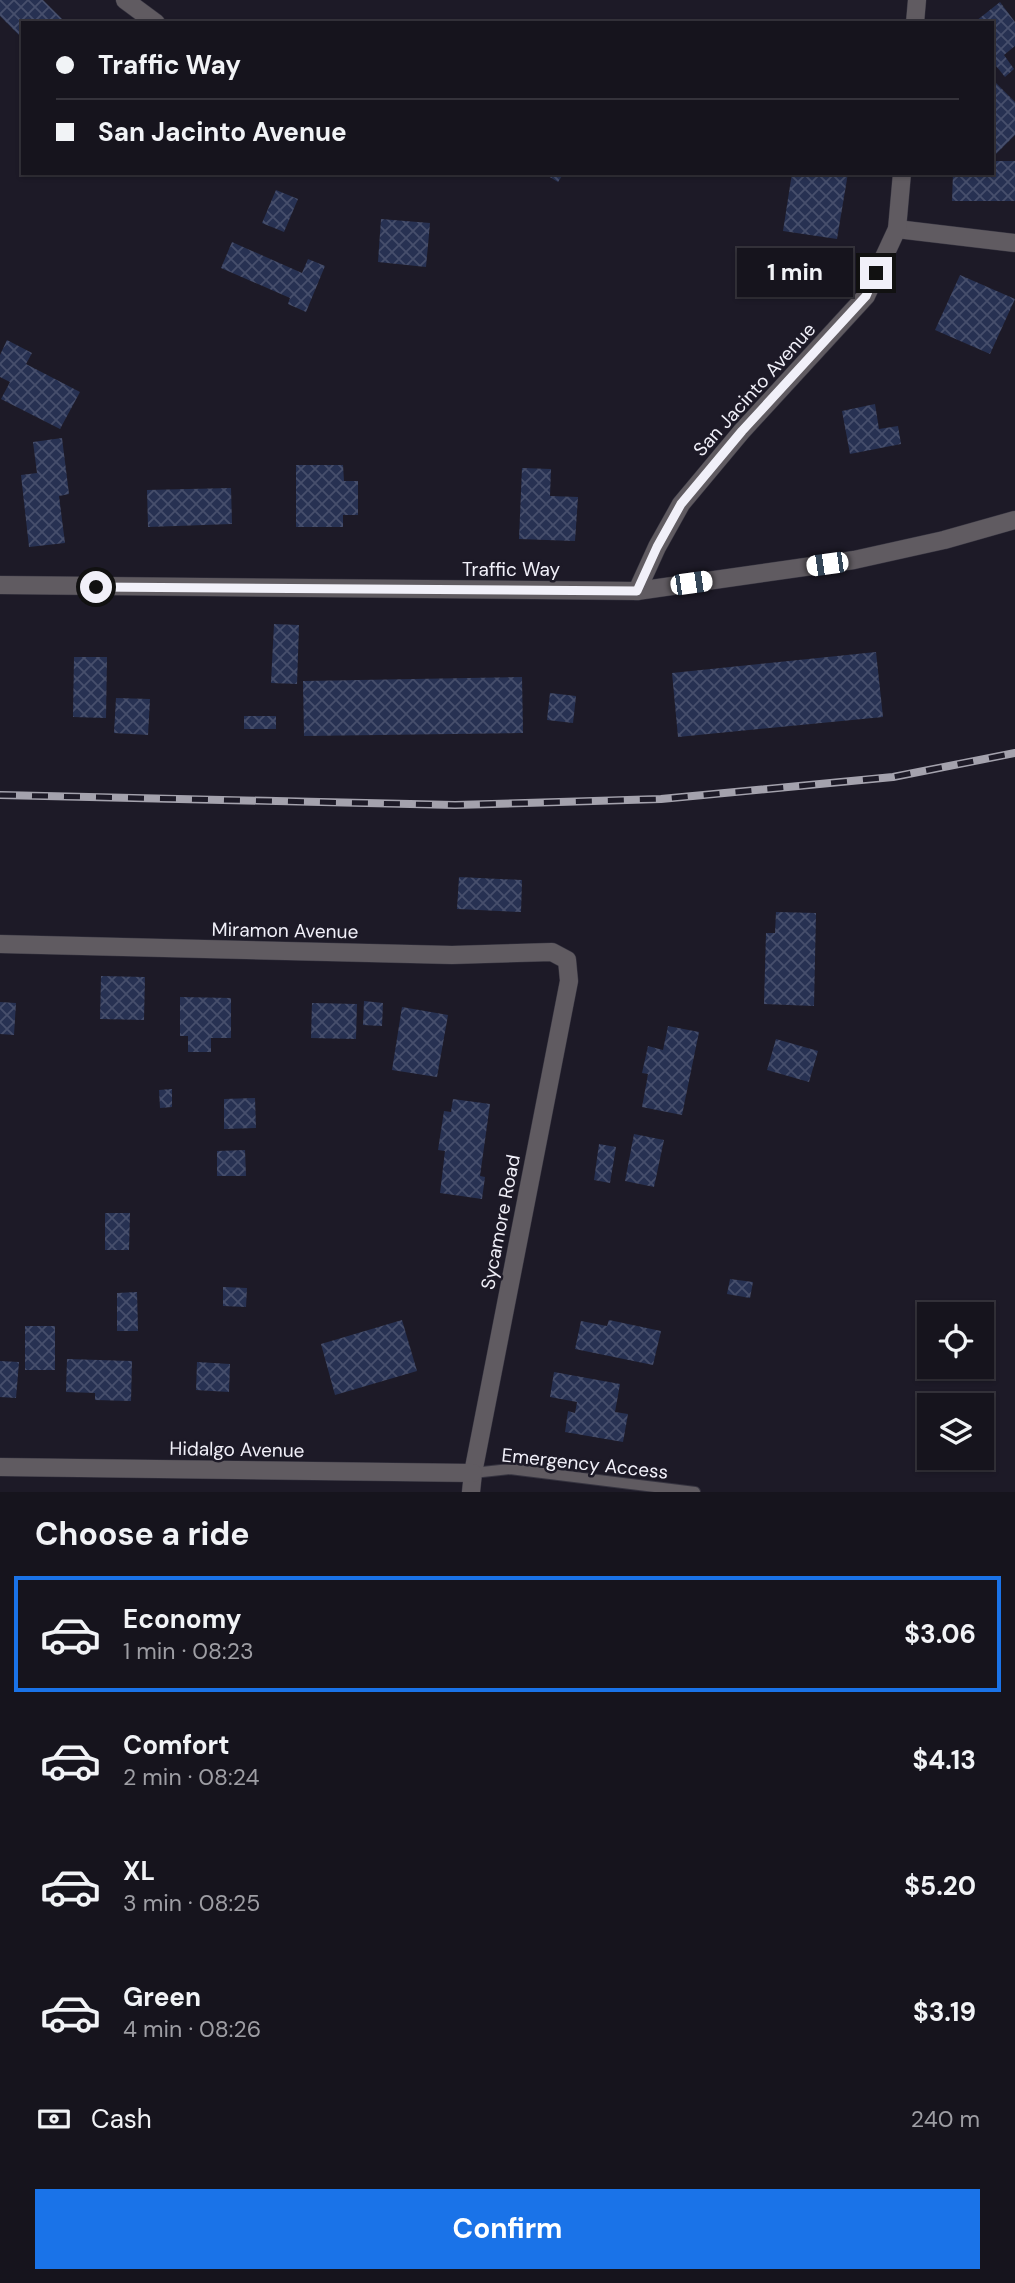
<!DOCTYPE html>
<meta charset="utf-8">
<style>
:root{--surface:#16141d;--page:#1f1d26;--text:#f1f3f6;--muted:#9e9ea4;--line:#35333b;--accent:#1a73e8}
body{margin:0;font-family:"DM Sans",sans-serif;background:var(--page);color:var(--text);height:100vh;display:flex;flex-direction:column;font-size:26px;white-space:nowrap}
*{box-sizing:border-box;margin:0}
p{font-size:23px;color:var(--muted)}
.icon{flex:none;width:38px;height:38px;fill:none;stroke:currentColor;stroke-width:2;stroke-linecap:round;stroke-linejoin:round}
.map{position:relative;height:1492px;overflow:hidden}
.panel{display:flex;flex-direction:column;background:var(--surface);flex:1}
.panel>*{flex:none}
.banner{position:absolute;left:21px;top:21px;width:973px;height:154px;border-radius:0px;box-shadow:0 2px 5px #0004,0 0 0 2px var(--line);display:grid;align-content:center;height:154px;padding:0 35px;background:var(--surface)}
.tools{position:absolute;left:917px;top:1302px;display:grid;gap:14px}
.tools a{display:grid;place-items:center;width:77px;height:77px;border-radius:0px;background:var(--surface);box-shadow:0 2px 5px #0004,0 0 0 2px var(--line);font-size:35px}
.end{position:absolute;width:32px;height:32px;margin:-16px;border:9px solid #f1f0f9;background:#111;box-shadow:0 0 0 4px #111}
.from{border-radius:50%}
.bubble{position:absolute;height:49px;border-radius:0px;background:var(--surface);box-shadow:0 2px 5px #0004,0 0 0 2px var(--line);font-size:23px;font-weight:700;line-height:49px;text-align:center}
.car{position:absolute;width:21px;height:42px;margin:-21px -10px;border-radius:9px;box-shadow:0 0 5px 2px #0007;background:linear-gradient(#fff 24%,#345 0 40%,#fff 0 76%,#345 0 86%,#fff 0)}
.banner b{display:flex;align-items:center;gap:24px;height:66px;font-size:26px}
.banner b+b{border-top:2px solid var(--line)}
.banner i{width:18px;height:18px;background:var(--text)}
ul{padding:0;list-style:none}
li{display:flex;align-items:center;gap:21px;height:116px;margin:0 14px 10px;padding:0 21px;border:4px solid transparent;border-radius:0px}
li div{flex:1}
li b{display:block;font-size:26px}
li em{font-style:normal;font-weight:700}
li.active{border-color:var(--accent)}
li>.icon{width:63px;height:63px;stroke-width:1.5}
h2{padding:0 35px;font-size:32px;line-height:84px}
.pay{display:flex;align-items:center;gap:18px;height:77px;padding:0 35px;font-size:26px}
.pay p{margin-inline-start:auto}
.cta{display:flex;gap:14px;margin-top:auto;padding:14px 35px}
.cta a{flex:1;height:80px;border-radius:0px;background:var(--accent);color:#fff;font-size:28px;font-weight:700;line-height:80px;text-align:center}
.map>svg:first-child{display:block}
.building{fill:url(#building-cross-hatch)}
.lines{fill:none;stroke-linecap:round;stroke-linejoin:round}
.service-casing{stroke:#363440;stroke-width:12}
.minor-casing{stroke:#363440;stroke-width:19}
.tertiary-casing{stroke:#363440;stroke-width:19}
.service{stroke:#605b61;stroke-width:10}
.minor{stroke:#605b61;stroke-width:18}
.tertiary{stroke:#605b61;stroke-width:18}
.rail-casing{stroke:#a4a2ad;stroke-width:8}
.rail{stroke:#1d1a27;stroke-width:5;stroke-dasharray:16;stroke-linecap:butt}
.route{stroke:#f1f0f9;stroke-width:9}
.labels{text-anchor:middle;stroke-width:5;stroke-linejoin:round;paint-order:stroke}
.street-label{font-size:19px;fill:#f1f0f9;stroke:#1d1a27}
</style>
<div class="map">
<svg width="1015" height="1492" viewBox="0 0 1015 1492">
<defs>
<pattern id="building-cross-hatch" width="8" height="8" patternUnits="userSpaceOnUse" patternTransform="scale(1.75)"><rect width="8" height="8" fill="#273152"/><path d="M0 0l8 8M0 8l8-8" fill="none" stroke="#474f6c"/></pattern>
</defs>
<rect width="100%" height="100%" fill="#1d1a27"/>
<g class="building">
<path d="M0,0H43L66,23H23V39L0,16Z"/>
<path d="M1000,2L1015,22V46L1004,55L1014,69L1005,77L992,61V48L995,45L992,42V23L976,21Z"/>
<path d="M992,79L1015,102V135L996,154L992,149Z"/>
<path d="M992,161H1015V201H952L953,173H992Z"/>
<path d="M543,173H564L558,182Z"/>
<path d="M792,173H848L837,239L783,231Z"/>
<path d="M276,190L298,199L284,232L262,223Z"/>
<path d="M381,219L430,223L426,267L378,262Z"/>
<path d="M232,242L302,273L308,259L325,266L306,312L288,304L290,298L221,268Z"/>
<path d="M960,275L1015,299L990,354L935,330Z"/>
<path d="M7,340L32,353L26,364L80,392L60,429L1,399L10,382L0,377V355Z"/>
<path d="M875,404L879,429L898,426L901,444L850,454L842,411Z"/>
<path d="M62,438L69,494L59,496L65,543L29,547L21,475L37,473L33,442Z"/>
<path d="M296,465H343L344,481H358V515H343V527H296Z"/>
<path d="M522,468L551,469L550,496L578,497L575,541L519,539Z"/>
<path d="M231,488L232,524L148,527L147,490Z"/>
<path d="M274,624L299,625L297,684L271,683Z"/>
<path d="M876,652L883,717L678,737L672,673Z"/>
<path d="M74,657H107L106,718L73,717Z"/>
<path d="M522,677L523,733L304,736L303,681Z"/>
<path d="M550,693L576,696L573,723L547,720Z"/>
<path d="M116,698L150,699L148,735L114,733Z"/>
<rect x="244" y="716" width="32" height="13"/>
<path d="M459,877L522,880L521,912L457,909Z"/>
<path d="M776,912L816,913L814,1006L764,1004L766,933H775Z"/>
<path d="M101,976L145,977L144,1020L100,1019Z"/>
<path d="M180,997L231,998V1038H211V1052H188V1036H180Z"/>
<path d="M364,1001L383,1003L382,1026L363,1025Z"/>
<path d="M0,1002L16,1003L14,1035L0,1034Z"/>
<path d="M312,1003L357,1004L356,1039L311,1038Z"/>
<path d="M402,1007L448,1015L437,1077L392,1070Z"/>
<path d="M668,1026L699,1032L682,1115L642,1107L648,1074L642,1073L648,1046L663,1050Z"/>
<path d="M776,1039L818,1051L809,1082L767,1070Z"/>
<path d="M172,1089V1107L160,1108L159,1090Z"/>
<path d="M255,1098L256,1128L224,1129V1099Z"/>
<path d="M453,1099L490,1104L480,1176L485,1177L482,1199L440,1193L445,1151L438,1150L444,1111L451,1112Z"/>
<path d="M634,1134L664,1140L654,1187L625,1181Z"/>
<path d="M599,1144L616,1147L610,1183L594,1180Z"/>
<path d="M245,1150L246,1176H217V1151Z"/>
<path d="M105,1213H130L129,1250H105Z"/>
<path d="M730,1279L753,1282L750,1298L727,1294Z"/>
<path d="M223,1287L247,1288L246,1307L223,1306Z"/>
<path d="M137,1292L138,1331H117V1293Z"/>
<path d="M402,1320L417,1371L335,1395L321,1344Z"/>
<path d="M609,1320L661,1331L653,1365L575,1349L581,1321L607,1326Z"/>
<rect x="25" y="1326" width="30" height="44"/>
<path d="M67,1359L132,1361L131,1401L95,1400V1393L66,1392Z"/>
<path d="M0,1361L19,1362L16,1398L0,1397Z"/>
<path d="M197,1362L230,1364L229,1392L196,1390Z"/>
<path d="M554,1372L620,1384L615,1412L628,1414L623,1442L565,1432L568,1411L575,1413L577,1402L550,1397Z"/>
</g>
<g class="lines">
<defs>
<path id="service" d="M473,1473L510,1469L695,1492"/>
<g id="minor">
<path d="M125,0L156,23"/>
<path d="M915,23L917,0"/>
<path d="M897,229L1015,243"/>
<path d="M637,591L657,547L681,504L742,431L866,296L897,229L902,173"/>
<path d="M0,944L452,955L552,952L567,960L569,981L473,1473L471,1492"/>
<path d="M0,1467L473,1473"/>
</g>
<path id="tertiary" d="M0,585L637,591L854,560L944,540L1015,520"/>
</defs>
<use href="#service" class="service-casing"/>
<use href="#minor" class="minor-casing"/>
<use href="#tertiary" class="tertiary-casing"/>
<use href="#service" class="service"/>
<use href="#minor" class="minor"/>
<use href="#tertiary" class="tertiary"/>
<defs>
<path id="rail" d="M0,795L455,805L661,799L893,777L1015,753"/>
</defs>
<use href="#rail" class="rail-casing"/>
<use href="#rail" class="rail"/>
</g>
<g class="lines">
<path class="route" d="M96,587L637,591L657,547L681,504L742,431L866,296L876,273"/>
</g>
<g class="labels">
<g class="street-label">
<text transform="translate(754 389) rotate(-48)" y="7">San Jacinto Avenue</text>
<text x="511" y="576">Traffic Way</text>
<text transform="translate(285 930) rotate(1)" y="7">Miramon Avenue</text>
<text transform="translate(500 1222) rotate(-79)" y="7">Sycamore Road</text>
<text transform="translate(237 1449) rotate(1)" y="7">Hidalgo Avenue</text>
<text transform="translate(585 1463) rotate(6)" y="7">Emergency Access</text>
</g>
</g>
</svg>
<div class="tools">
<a><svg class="icon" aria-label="locate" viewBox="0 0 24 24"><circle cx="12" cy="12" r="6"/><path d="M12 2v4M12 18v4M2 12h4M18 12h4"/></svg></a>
<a><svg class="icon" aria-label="layers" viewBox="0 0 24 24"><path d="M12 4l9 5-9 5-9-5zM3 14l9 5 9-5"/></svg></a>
</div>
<i class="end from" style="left:96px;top:587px"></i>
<i class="end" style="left:876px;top:273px"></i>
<div class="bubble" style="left:737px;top:248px;width:116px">1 min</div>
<i class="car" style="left:827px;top:564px;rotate:262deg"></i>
<i class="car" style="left:691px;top:583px;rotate:82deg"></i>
<div class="banner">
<b><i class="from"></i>Traffic Way</b>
<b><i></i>San Jacinto Avenue</b>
</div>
</div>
<section class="panel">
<h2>Choose a ride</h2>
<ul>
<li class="active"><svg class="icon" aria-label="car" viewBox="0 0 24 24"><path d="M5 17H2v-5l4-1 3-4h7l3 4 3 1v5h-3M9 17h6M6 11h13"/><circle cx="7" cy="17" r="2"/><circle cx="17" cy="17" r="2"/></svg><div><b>Economy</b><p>1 min · 08:23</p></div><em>$3.06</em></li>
<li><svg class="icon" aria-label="car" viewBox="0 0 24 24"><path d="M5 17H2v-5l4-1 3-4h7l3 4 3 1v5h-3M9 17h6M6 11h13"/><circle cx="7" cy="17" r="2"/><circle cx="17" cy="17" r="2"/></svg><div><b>Comfort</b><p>2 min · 08:24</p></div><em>$4.13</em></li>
<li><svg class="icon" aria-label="car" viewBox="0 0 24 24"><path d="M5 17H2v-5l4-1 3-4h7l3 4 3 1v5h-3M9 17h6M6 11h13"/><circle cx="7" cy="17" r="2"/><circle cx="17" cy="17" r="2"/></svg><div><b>XL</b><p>3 min · 08:25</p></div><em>$5.20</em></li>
<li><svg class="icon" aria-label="car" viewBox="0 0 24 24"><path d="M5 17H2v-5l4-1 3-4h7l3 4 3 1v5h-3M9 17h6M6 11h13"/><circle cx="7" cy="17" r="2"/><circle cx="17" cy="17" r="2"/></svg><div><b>Green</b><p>4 min · 08:26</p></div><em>$3.19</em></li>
</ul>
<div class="pay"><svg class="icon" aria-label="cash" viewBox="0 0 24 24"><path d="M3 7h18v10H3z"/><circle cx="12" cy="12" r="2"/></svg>Cash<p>240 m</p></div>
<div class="cta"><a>Confirm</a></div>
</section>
